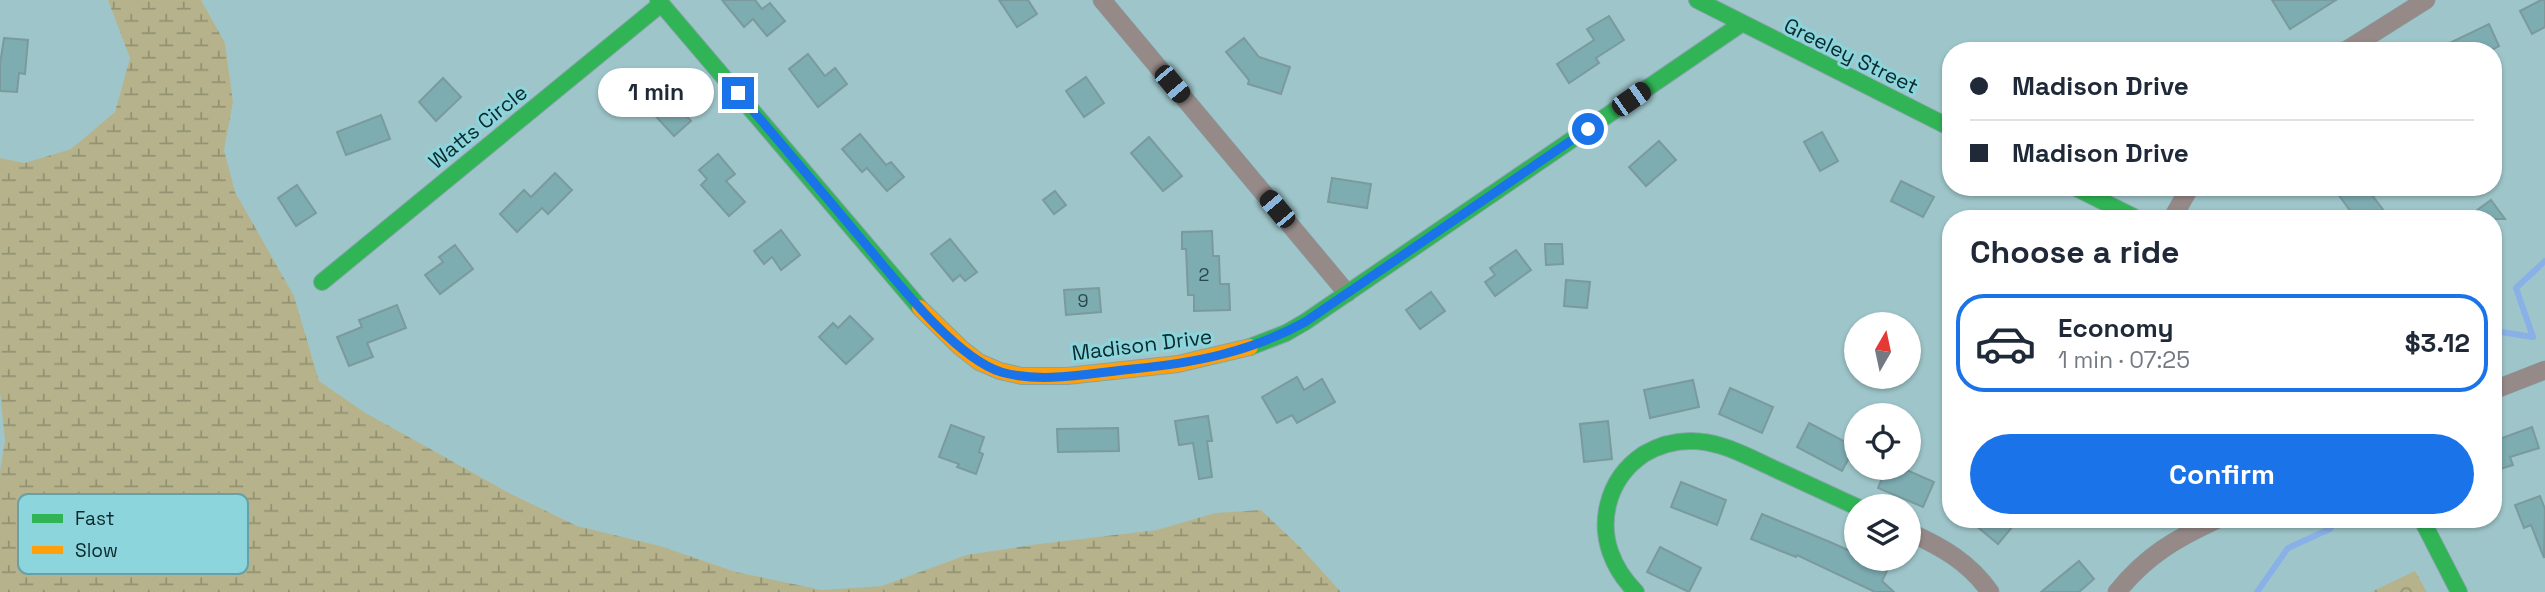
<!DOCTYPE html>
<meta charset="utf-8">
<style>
:root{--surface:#fff;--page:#f2f2f3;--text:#1f2937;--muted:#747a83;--line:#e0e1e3;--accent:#1a73e8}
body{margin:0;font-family:"Space Grotesk",sans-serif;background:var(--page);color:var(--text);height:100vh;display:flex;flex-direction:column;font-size:26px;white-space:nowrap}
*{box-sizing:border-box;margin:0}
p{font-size:23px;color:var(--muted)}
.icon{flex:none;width:38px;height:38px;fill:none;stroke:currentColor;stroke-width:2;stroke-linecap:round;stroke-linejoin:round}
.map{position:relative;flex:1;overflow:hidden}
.drawer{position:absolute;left:1942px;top:210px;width:560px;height:318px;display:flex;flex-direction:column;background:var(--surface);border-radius:28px;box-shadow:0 2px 5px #0004}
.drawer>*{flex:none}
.banner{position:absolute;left:1942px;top:42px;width:560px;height:154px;border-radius:28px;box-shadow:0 2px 5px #0004;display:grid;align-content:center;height:154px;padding:0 28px;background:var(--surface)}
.needle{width:46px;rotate:9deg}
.tools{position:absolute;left:1844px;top:312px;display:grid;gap:14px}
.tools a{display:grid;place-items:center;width:77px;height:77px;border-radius:50%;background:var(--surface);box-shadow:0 2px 5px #0004;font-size:35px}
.end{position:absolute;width:32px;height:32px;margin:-16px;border:9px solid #1a73e8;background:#fff;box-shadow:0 0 0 4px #fff}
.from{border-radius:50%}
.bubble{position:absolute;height:49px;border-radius:24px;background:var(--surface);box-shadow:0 2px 5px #0004;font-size:23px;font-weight:700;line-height:49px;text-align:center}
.car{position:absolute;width:21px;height:42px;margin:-21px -10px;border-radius:9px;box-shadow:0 0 5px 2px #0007;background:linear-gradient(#222 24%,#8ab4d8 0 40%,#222 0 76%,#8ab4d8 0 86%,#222 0)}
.banner b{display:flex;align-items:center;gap:24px;height:66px;font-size:26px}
.banner b+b{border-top:2px solid var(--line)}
.banner i{width:18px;height:18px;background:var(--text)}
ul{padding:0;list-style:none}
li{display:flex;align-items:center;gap:21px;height:98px;margin:0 14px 10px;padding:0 14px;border:4px solid var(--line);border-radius:28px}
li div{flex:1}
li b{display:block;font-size:26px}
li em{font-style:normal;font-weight:700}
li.current{border-color:var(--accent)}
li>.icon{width:63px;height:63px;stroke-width:1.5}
h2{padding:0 28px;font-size:32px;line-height:84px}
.cta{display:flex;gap:14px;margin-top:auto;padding:14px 28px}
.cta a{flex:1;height:80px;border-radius:42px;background:var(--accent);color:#fff;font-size:28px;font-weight:700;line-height:80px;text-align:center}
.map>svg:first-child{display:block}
.wetland{fill:url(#wetland-marsh)}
.park{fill:url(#park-crowns)}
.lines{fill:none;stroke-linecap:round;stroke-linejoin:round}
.stream{stroke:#89b0e7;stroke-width:6}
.building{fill:#7dacb1;stroke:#7a9a9d;stroke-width:2}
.street-casing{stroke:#84a4a7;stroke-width:19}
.fast-casing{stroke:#84a4a7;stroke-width:18}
.slow-casing{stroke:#84a4a7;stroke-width:18}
.street{stroke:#968a89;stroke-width:18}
.fast{stroke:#30b455;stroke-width:16}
.slow{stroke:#ff9f0a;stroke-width:16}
.route{stroke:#1a73e8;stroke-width:9}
.labels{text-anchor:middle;stroke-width:6;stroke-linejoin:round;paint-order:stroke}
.number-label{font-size:18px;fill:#274a4d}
.street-label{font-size:21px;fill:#0a292c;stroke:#8cd5dc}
.key{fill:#8cd5dc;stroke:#65a1a7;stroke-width:2}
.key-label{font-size:19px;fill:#0a292c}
</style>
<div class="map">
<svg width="2545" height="592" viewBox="0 0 2545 592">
<defs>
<pattern id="wetland-marsh" width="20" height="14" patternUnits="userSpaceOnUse" patternTransform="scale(1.75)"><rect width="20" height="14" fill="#b6b38c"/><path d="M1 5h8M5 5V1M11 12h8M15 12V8" fill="none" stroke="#929273"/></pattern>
<pattern id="park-crowns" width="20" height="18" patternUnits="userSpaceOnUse" patternTransform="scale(1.75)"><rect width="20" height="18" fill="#b6b38c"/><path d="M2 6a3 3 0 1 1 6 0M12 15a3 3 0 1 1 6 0" fill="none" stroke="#929273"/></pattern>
</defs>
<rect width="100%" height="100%" fill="#9ec6ca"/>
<path class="wetland" d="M108,0H201L225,43L233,102L224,150L235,192L294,296L319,381L364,412L509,493L577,526L660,546L736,572L822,590L882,586L966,555L1039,544L1157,530L1215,513L1261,510L1301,548L1341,592H0V471L5,441L0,392V158L25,163L71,149L115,112L130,58Z"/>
<path class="park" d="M2415,571L2427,592H2371Z"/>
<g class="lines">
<g class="stream">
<path d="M2494,334L2501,332L2533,337L2516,288L2545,261"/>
<path d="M2257,592L2288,548L2330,529L2335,520"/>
</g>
</g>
<g class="building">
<path d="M722,0H755L762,9L770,3L785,21L767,36L753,19L744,27Z"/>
<path d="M999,0H1028L1037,14L1017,27Z"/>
<path d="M2272,0H2336L2290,29Z"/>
<path d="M2541,0H2545V27L2532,34L2520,11Z"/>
<path d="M1609,16L1624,40L1596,58L1599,63L1569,83L1557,64L1594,40L1587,29Z"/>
<path d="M2489,24L2499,46L2490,51H2433Z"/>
<path d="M4,38L28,40L25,74L19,73L17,92L0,91V64Z"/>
<path d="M1244,38L1259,57L1290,67L1281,94L1248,84L1249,80L1226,52Z"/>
<path d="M808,54L825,76L835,68L847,84L818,107L789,69Z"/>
<path d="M644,76L664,98L668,95L691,121L674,136L651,111L647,115L626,91Z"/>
<path d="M1086,77L1104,103L1084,117L1066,91Z"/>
<path d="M443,78L461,97L436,121L419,102Z"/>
<path d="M381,115L390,139L346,155L337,132Z"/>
<path d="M1822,132L1838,161L1820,171L1804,142Z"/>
<path d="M860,134L886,165L891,162L904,177L887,191L867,168L862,172L842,149Z"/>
<path d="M1149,137L1182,176L1163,191L1131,153Z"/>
<path d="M1659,141L1676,160L1646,186L1629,167Z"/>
<path d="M718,154L735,174L726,181L745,202L729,216L701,185L707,179L699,170Z"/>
<path d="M555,173L572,190L548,214L542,208L517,232L500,214L524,190L531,197Z"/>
<path d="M1332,178L1371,184L1367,208L1328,202Z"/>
<path d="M1901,181L1934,197L1923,217L1891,201Z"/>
<path d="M297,185L316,213L296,226L278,198Z"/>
<path d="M2333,187H2366L2390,219H2356Z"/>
<path d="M1055,191L1066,205L1054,214L1043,200Z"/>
<path d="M2491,200L2505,219H2465Z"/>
<path d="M781,230L800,255L781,270L772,257L764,264L754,251Z"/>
<path d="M1212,231L1213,256H1219L1220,284H1229L1230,310L1194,311V295H1188L1186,249H1182V232Z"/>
<path d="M950,239L977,272L965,281L960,275L953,281L931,254Z"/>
<path d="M1545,244H1562L1563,264L1546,265Z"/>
<path d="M455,245L473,269L440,294L425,275L443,262L439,257Z"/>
<path d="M1516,250L1531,270L1495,296L1485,282L1495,275L1490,268Z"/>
<path d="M1566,280L1590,282L1587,308L1564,306Z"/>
<path d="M1099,288L1101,312L1066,315L1064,290Z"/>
<path d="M1431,292L1445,311L1420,329L1406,310Z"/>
<path d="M397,305L406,328L367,343L373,357L349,366L337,337L362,327L359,320Z"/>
<path d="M850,316L873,339L846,364L819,337L833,323L838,328Z"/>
<path d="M1297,377L1304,390L1322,379L1335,402L1297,423L1292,415L1277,423L1262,397Z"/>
<path d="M1693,380L1699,407L1650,418L1644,390Z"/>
<path d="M1730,388L1773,407L1762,433L1719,414Z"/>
<path d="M1208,416L1212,441H1207L1212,477L1199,479L1193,443L1179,445L1175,421Z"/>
<path d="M1608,421L1612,459L1584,462L1580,424Z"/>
<path d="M1809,423L1855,447L1842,471L1797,447Z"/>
<path d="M951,425L984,437L979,452L983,454L976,474L957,467L959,464L939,457Z"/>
<path d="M2532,427L2539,448L2510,457L2513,465L2494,471V441Z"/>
<path d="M1118,428L1119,451L1058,452L1057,429Z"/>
<path d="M1887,467H1900L1934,482L1923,507L1878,488Z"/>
<path d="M1681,482L1726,500L1717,525L1671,507Z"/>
<path d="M2540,496L2545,509L2544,558L2531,525L2524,528L2515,505Z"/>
<path d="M1762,514L1830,542L1857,554V558H1865L1888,569L1882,581L1894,592H1875L1797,555L1796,557L1751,539Z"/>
<path d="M1969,520H2018L1998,544Z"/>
<path d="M1660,547L1701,568L1689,592L1647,572Z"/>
<path d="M2079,561L2094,579L2079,592H2041Z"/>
</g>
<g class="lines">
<defs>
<g id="street">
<path d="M1102,0L1347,293"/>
<path d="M2345,51L2426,0"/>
<path d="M2172,219L2190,187"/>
<path d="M2494,390L2545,370"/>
<path d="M1909,532C1942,547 1969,562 1990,592"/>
<path d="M2117,592C2146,556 2175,539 2216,520"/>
</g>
<g id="fast">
<path d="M658,0L920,308"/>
<path d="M1697,0L1951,128"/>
<path d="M2074,187L2138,219"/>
<path d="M322,282L661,4"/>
<path d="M1250,347L1286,333L1305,322L1741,24"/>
<path d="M2422,520L2459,592"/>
<path d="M1636,592C1613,569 1600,538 1608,505C1613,484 1626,466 1644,454C1693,425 1734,450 1779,471C1805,483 1831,495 1857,507"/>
</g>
<path id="slow" d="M920,308L961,348L979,362L1000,371L1022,376H1067L1178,364L1250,347"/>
</defs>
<use href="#street" class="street-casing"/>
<use href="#fast" class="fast-casing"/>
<use href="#slow" class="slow-casing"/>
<use href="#street" class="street"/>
<use href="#fast" class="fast"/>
<use href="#slow" class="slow"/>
</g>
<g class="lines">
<path class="route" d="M738,93C778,140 818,187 857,234C891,274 953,357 1001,372C1042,384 1091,373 1133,369C1194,363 1251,352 1305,322L1588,129"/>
</g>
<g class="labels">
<g class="number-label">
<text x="1204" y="281">2</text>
<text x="1083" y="307">9</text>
</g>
<g class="street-label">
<text transform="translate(1851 56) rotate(26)" y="7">Greeley Street</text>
<text transform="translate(478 127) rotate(-39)" y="7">Watts Circle</text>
<text transform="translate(1142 345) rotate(-7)" y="7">Madison Drive</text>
</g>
</g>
<rect x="18" y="494" width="230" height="80" rx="10" class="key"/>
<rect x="32" y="514" width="31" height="9" fill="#30b455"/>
<rect x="32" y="546" width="31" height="8" fill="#ff9f0a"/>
<g class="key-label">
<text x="75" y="525">Fast</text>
<text x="75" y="557">Slow</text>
</g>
</svg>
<div class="tools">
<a><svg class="needle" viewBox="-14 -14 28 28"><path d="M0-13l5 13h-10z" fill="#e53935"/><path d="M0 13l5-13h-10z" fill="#747a83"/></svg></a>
<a><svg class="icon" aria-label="locate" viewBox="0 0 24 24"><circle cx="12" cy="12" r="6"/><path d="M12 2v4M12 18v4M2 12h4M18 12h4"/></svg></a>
<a><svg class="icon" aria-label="layers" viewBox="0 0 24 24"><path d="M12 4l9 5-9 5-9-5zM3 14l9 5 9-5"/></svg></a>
</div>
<i class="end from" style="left:1588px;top:129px"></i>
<i class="end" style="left:738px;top:93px"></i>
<div class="bubble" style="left:598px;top:68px;width:116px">1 min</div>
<i class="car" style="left:1172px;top:84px;rotate:140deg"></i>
<i class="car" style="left:1631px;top:99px;rotate:55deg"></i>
<i class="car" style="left:1277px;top:209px;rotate:320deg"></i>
<div class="banner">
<b><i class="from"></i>Madison Drive</b>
<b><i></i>Madison Drive</b>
</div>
<section class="drawer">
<h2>Choose a ride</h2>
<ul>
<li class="current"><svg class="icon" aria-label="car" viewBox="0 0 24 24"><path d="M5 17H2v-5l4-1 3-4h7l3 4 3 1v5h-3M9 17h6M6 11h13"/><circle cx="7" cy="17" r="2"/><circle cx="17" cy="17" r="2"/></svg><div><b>Economy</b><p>1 min · 07:25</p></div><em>$3.12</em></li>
</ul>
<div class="cta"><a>Confirm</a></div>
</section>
</div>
